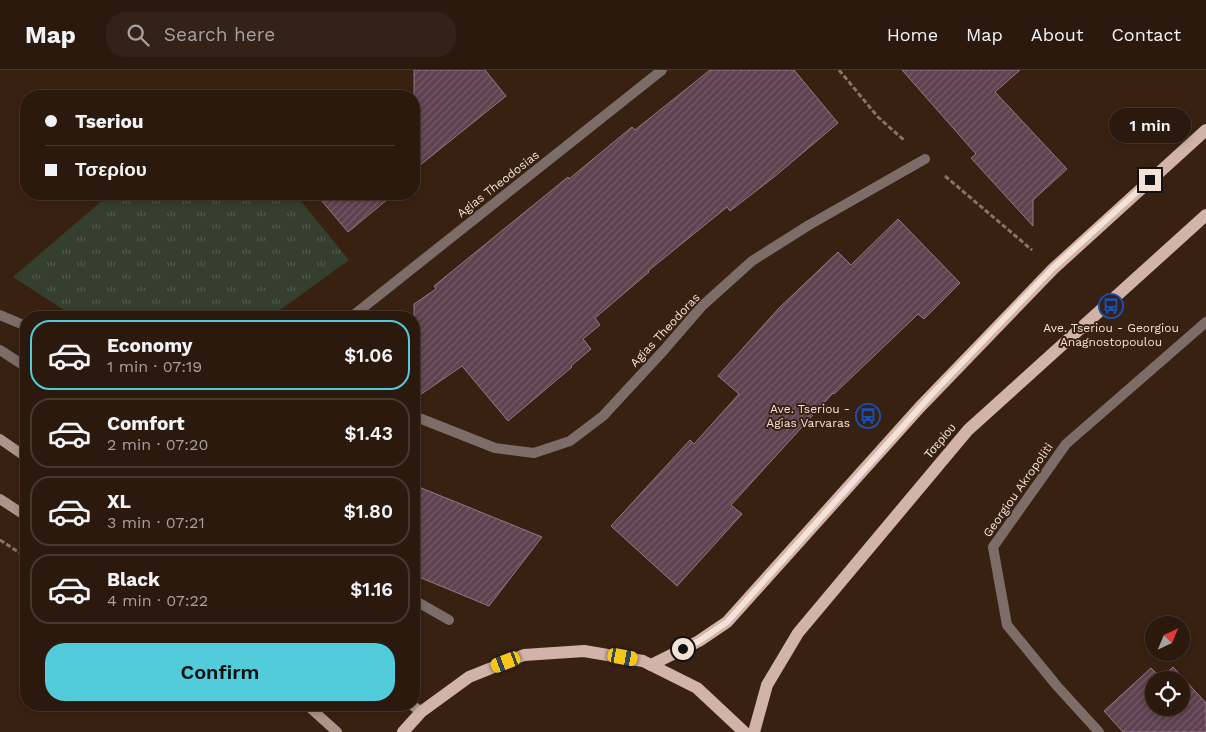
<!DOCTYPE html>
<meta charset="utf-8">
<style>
:root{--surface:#2b190e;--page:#332217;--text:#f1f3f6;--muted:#a6a09e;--line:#47382e;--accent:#52cbda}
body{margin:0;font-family:"Work Sans",sans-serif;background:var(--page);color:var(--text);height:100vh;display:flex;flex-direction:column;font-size:19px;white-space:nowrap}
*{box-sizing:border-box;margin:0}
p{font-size:16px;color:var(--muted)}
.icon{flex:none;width:28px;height:28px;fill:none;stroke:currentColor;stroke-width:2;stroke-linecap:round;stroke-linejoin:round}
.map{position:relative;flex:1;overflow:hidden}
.side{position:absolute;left:20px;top:241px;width:400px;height:400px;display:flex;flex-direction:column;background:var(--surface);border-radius:20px;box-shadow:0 2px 8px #0003,0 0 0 1px var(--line)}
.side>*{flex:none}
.guide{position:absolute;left:20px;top:20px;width:400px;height:110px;border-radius:20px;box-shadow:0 2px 8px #0003,0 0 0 1px var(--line);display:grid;align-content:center;height:110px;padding:0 25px;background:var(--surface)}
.needle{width:32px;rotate:44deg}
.tools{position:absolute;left:1145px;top:546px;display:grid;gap:10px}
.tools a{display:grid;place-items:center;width:45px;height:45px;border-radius:50%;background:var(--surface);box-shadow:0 2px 8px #0003,0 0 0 1px var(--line);font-size:25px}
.end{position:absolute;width:22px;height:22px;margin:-11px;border:6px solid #f3e2d8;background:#111;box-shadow:0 0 0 2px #111}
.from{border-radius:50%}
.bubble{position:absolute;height:35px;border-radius:18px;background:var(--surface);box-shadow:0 2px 8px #0003,0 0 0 1px var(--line);font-size:16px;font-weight:600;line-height:35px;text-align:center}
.car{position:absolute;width:15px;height:30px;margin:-15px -8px;border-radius:6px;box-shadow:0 0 4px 1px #0007;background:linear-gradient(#f5c518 24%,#345 0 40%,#f5c518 0 76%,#345 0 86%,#f5c518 0)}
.guide b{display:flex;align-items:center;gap:18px;height:48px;font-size:19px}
.guide b+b{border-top:1px solid var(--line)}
.guide i{width:12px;height:12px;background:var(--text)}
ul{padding:9px 0 0;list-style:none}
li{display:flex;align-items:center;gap:15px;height:70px;margin:0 10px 8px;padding:0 15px;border:2px solid var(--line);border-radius:20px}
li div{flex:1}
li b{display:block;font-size:19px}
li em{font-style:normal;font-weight:600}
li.selected{border-color:var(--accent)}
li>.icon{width:45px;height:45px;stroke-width:1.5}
.button{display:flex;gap:10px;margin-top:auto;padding:10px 25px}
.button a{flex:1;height:58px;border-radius:20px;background:var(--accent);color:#111;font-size:20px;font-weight:600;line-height:58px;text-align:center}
header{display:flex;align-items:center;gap:30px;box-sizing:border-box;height:70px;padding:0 25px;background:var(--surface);border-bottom:1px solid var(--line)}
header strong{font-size:24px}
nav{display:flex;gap:28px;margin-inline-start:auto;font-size:18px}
.search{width:350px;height:45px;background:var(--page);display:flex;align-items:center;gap:12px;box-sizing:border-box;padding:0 18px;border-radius:20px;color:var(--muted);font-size:19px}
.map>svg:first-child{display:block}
.grass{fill:url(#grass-tufts)}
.building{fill:url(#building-hatch);stroke:#977785;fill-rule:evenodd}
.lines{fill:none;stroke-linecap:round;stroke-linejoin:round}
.path{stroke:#887366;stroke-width:3;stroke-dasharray:5 2.5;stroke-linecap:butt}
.street{stroke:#7c6d69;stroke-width:10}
.secondary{stroke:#ac958d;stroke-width:10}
.primary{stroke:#d2b3aa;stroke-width:12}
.route{stroke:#f3e2d8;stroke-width:6}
.labels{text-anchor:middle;stroke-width:4;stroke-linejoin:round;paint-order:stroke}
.street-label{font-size:12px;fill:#f3e2d8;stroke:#392112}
.poi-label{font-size:12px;fill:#f3e2d8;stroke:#392112}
</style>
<header>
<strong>Map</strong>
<div class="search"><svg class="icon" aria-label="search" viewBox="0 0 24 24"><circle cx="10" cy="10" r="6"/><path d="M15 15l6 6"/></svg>Search here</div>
<nav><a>Home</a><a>Map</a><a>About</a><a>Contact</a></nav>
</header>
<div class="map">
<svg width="1206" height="662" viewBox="0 0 1206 662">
<defs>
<pattern id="grass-tufts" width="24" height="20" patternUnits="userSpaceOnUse" patternTransform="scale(1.25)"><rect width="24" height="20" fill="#343f2d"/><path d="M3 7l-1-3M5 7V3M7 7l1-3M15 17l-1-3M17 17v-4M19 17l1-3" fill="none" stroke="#525a4b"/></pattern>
<pattern id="building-hatch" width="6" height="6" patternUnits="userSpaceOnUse" patternTransform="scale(1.25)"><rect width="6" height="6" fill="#5f414f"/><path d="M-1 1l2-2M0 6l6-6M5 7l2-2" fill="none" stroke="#765c68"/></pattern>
</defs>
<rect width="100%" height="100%" fill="#392112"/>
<path class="grass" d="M110,124H295L349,190L269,248L75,247L13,207Z"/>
<g class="building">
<path d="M414,0H485L506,26L414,100Z"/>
<path d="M710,0H794L838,53L774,107L730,141L727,137L648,201L649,202L595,248L600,255L583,269L591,279L571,296L572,297L508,351L462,296L414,329V234L436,219L434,216L568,107L569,109L632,57L635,60Z"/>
<path d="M902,0H1020L995,22L1067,99L1033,130V156L971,88L976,84Z"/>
<path d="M316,124H394L348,162Z"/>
<path d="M898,149L960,213L924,249L918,244L834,324L833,323L731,435L742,444L677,516L611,456L690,370L694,374L739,324L718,306L779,238L838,182L851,195Z"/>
<path d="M414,415L542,467L489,536L414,505Z"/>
<path d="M1173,597L1206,633V662H1123L1104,641L1151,598L1161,608ZM1154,610H1181V638H1154Z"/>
</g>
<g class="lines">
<g class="path">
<path d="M839,0L878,47L905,71"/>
<path d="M945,106L1032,180"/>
<path d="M0,470L26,487"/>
<path d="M256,635L262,639"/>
</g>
<g class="street">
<path d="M0,245L26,256"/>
<path d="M350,248L662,0"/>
<path d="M0,280L26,297"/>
<path d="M414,346L495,378L534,383L570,371L603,346L664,280L702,236L752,191L809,155L925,89"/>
<path d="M414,530L449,550"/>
<path d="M1099,662L1057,616L1007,555L993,477L1066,374L1206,252"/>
</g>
<g class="secondary">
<path d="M0,369L26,387"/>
<path d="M0,429L26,446"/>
<path d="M307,635L337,662"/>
<path d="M412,635L421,642"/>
</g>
<g class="primary">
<path d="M651,595L699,571L727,552L920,337L1053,199L1206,60"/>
<path d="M403,662L421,642L469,607L524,585L584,581L643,591L697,618L744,662"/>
<path d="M754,662L767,615L798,563L968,360L1206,145"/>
</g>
</g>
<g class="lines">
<path class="route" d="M683,579L699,571L727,552L933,323L1053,198L1150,110"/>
</g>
<defs>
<symbol id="bus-ring" viewBox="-11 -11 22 22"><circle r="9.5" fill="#392112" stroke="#1a4fb4" stroke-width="1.5"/><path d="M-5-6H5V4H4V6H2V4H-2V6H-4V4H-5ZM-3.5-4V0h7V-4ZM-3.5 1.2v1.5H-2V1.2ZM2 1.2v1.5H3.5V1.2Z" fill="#1a4fb4"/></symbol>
</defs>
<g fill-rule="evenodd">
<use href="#bus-ring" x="1097" y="222" width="28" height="28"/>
<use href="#bus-ring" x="854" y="332" width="28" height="28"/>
</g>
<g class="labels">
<g class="street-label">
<text transform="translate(498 114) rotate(-38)" y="4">Agias Theodosias</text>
<text transform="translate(665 260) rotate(-47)" y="4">Agias Theodoras</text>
<text transform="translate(940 371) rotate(-50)" y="4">Τσερίου</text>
<text transform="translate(1018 420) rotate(-55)" y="4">Georgiou Akropoliti</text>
</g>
<g class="poi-label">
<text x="1111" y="262">Ave. Tseriou - Georgiou<tspan x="1111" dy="14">Anagnostopoulou</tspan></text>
<text x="850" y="343" text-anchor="end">Ave. Tseriou -<tspan x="850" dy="14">Agias Varvaras</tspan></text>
</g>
</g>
</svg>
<div class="tools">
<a><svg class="needle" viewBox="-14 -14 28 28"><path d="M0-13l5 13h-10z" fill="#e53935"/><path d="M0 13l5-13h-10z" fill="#a6a09e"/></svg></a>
<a><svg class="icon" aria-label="locate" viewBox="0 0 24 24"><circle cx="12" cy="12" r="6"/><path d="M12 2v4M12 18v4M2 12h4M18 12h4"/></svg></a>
</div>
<i class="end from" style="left:683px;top:579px"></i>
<i class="end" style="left:1150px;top:110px"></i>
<div class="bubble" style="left:1109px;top:38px;width:82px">1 min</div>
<i class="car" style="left:623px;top:587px;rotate:100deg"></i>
<i class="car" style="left:506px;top:592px;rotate:249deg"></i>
<div class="guide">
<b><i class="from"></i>Tseriou</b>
<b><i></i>Τσερίου</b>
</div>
<section class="side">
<ul>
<li class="selected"><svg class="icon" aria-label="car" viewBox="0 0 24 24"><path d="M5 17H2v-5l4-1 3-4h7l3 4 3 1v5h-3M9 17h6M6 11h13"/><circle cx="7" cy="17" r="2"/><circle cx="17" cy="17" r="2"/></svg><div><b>Economy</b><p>1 min · 07:19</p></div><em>$1.06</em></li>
<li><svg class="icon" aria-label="car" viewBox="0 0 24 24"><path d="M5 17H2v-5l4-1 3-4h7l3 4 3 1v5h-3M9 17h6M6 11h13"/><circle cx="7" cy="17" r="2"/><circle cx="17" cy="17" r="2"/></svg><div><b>Comfort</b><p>2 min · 07:20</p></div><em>$1.43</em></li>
<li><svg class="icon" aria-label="car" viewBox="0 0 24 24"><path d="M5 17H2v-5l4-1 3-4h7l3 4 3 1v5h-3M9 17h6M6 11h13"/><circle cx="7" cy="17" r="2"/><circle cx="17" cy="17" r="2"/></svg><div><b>XL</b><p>3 min · 07:21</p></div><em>$1.80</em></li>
<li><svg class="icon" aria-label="car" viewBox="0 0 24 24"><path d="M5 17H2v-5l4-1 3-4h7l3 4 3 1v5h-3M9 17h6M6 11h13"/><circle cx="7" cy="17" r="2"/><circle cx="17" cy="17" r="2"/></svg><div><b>Black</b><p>4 min · 07:22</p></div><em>$1.16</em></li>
</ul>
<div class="button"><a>Confirm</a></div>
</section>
</div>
